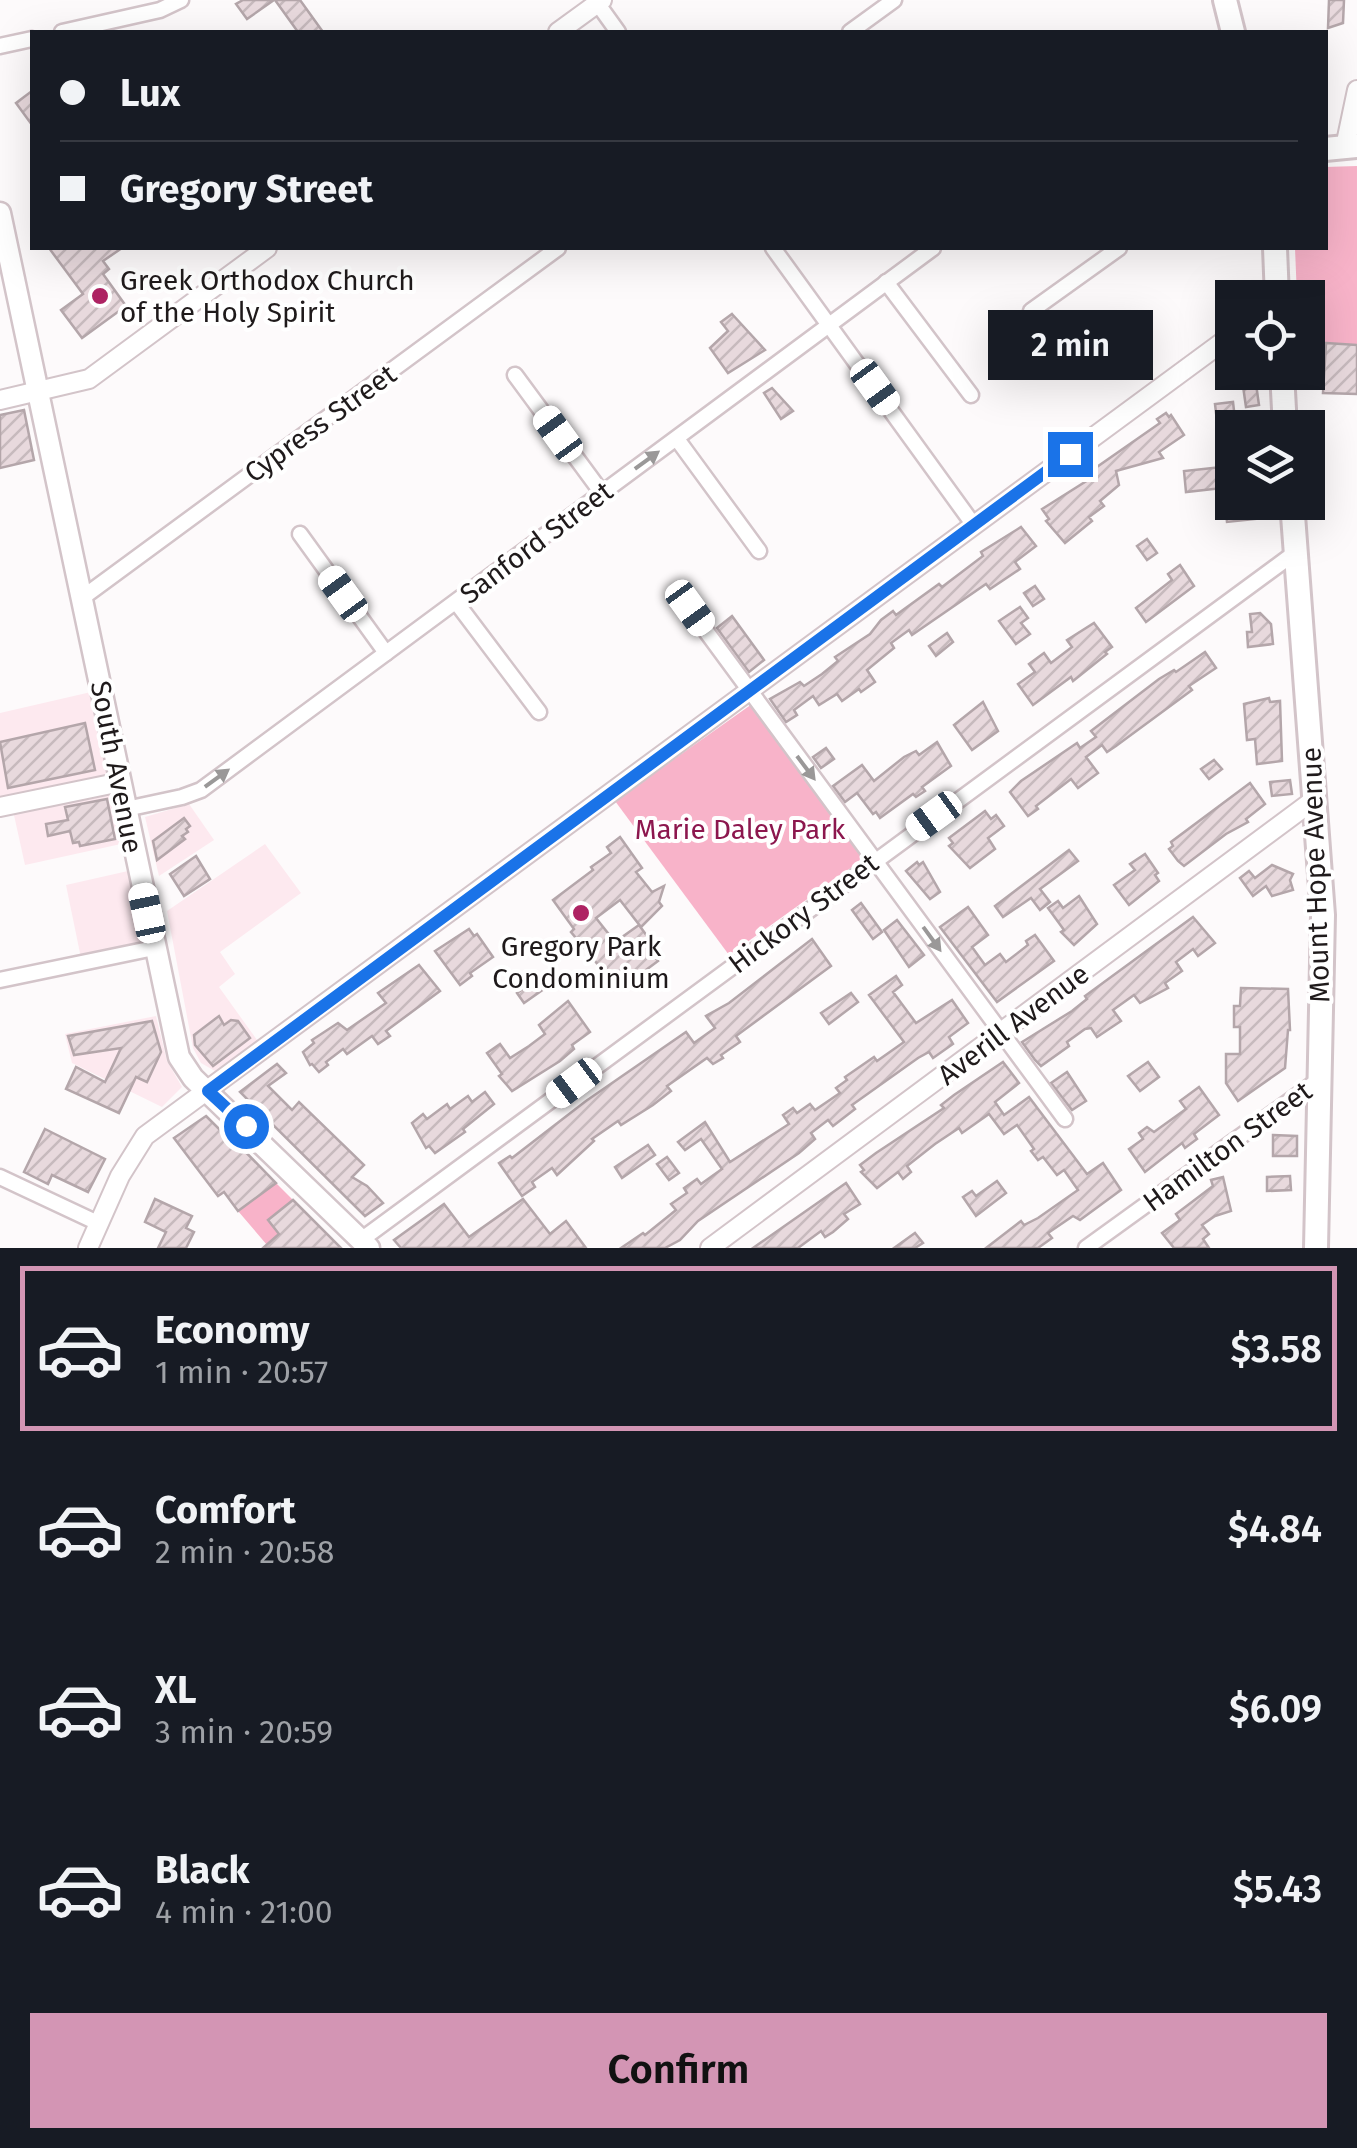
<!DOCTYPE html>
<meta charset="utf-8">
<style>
:root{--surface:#171b24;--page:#20242c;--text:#f1f3f6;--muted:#9ea1a6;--line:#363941;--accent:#d395b4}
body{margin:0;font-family:"Fira Sans",sans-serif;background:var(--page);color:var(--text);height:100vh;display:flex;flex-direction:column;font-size:38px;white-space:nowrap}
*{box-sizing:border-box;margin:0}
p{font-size:32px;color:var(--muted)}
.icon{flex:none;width:55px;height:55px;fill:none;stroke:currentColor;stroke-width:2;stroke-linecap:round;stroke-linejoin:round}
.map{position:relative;height:1248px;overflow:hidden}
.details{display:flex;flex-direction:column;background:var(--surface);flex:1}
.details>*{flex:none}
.hud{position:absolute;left:30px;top:30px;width:1298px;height:220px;border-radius:0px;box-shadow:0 10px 40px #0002;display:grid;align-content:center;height:220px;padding:0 30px;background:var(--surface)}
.buttons{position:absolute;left:1215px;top:280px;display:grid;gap:20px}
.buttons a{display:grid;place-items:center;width:110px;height:110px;border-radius:0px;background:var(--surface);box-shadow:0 10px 40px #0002;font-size:50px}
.end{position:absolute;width:45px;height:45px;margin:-22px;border:12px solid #1a73e8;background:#fff;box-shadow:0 0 0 5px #fff}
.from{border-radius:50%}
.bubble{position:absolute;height:70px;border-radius:0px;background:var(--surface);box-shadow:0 10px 40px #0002;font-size:32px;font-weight:600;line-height:70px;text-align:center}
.car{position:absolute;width:30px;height:60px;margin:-30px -15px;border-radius:12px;box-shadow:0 0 8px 2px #0007;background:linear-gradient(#fff 24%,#345 0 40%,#fff 0 76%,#345 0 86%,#fff 0)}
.hud b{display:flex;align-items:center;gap:35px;height:95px;font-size:38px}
.hud b+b{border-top:2px solid var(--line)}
.hud i{width:25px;height:25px;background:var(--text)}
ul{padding:18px 0 0;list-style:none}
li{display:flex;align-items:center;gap:30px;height:165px;margin:0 20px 15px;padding:0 10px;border:5px solid transparent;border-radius:0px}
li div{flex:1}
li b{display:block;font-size:38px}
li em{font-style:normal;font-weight:600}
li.active{border-color:var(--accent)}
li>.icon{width:90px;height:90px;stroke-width:1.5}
.button{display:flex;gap:20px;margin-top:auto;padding:20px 30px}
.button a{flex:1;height:115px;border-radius:0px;background:var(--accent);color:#111;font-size:40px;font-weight:600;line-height:115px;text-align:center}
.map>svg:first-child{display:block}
.built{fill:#fde9ef}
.green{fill:#f8b3c9}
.building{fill:url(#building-hatch);stroke:#b4a6aa;stroke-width:2.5}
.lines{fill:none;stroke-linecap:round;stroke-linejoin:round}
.minor-casing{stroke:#d3c4c9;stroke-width:19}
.tertiary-casing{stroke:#d3c4c9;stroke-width:22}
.secondary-casing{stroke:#d3c4c9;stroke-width:25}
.primary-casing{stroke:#d3c4c9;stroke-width:28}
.minor{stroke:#fff;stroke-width:14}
.tertiary{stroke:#fff;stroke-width:18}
.secondary{stroke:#fff;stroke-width:20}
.primary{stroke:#fff;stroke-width:22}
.oneway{fill:#9a9898}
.route{stroke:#1a73e8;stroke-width:12}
.poi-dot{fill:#ae2363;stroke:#fff;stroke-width:4}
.labels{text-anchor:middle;stroke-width:8;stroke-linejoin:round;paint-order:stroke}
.poi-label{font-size:28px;fill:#1f1a1b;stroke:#fff;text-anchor:start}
.street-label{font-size:28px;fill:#1f1a1b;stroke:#fff}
.park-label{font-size:28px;fill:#8c174e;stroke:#fff}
</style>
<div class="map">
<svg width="1357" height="1248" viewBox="0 0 1357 1248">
<defs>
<pattern id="building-hatch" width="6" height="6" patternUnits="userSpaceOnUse" patternTransform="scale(2.5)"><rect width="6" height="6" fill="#e8d9dd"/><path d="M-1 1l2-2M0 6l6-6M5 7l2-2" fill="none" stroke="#c7babd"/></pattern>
</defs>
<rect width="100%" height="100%" fill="#fdfafb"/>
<g class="built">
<path d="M91,692L121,844L25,865L10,797L0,798V713Z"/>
<path d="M189,804L214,840L159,876L145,817Z"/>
<path d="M265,844L301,893L220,952L235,974L219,987L257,1040L215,1071L201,1063L193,1048L167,911Z"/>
<path d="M128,871L142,944L81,958L66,885Z"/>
<path d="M156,1016L167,1061L182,1087L162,1107L72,1063L65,1034Z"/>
</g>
<g class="green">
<path d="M1357,166V347L1308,346V298L1297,297L1295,248H1325V167Z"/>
<path d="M752,704L866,857L729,955L615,801Z"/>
<path d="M276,1183L293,1200L268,1220L279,1234L267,1245L238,1211Z"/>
</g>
<g class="building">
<path d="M243,0H274L247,19L236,4Z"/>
<path d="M275,0H300L323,32H298Z"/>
<path d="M1329,0H1344L1343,23L1328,28Z"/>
<path d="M32,91V125L16,103Z"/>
<path d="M49,248H122L103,261L109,269L103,274L126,306L82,338L61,310L83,294Z"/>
<path d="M732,314L765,350L728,373L710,348L728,331L721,322Z"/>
<path d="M1326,343L1357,345V394L1323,393Z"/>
<path d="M1256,384L1259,405L1246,407L1243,386Z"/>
<path d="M772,388L793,411L781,419L764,393Z"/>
<path d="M1233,402L1236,428H1232V438L1219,439L1215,404Z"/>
<path d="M24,410L34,460L0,468V415Z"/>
<path d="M1166,413L1169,417L1171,415L1184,435L1159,452L1163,458L1116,471L1119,485L1100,501L1104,506L1089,517L1092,521L1065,543L1046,521L1049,519L1042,509L1088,480L1084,476L1160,423L1157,419Z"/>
<path d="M1232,466V487L1186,492L1184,471Z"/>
<path d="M1225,502H1263L1265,518L1227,522Z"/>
<path d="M1021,527L1036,546L1015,562L1020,569L990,589L986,584L912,635L909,630L891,643L894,648L867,670L875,682L861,692L859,689L842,701L837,694L819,705L813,696L794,710L797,715L786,722L770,699L800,682L804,686L822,674L838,661L835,657L870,634L881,620L893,611L896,615L939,584L942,587L983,556L981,552Z"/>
<path d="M1147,539L1157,553L1147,560L1137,546Z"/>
<path d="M1180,565L1194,586L1146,622L1136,608L1172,580L1168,574Z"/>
<path d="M1035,586L1044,599L1033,606L1024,593Z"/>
<path d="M1020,607L1028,618L1021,623L1030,634L1016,644L999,621Z"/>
<path d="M1260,613L1271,624L1273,644L1248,647L1247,632H1252L1250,614Z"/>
<path d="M732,616L764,660L749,672L717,628Z"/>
<path d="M1094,623L1112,647L1105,652L1107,654L1073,681L1071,677L1033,705L1018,684L1035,672L1029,664L1044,653L1051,663L1072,647L1067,640Z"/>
<path d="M947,633L953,642L936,656L929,646Z"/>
<path d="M1205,652L1216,668L1189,686L1192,690L1116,746L1107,752L1102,745L1086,757L1098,773L1078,788L1071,779L1036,806L1038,809L1028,816L1010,792L1021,781L1077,743L1080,748L1096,737L1091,731L1159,679L1174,670L1176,672Z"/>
<path d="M1269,698L1270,702L1280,701L1282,761L1257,764L1255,739L1247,740L1244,704Z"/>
<path d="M983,702L998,731L972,750L954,725Z"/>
<path d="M85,723L95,770L8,788L0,742Z"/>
<path d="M937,742L951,766L922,787L925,791L916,797L913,794L880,818L876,812L873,814L857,793L845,802L833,786L862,765L874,781L904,757L916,751L919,755Z"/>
<path d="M826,748L834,759L821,768L813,757Z"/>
<path d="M1214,760L1222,769L1209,779L1201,769Z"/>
<path d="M1290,780L1292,794L1272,796L1270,782Z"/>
<path d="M1250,783L1265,804L1246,819L1248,822L1226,834L1184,866L1178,861L1169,849L1173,846L1171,842Z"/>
<path d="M107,799L115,839L80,846L79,842L73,843L70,831L48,836L46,824L68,820L65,807Z"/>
<path d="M985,811L991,819L996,815L1004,826L988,838L995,849L970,868L949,846L953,843L949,838Z"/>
<path d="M184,818L190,826L186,829L188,832L182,836L185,839L157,860L153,841Z"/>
<path d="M620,837L642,868L636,872L652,892L664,886L659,902L662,906L641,927L620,900L596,918L615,942L639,925L652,943L647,946L658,961L619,990L571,932L574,929L553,900L593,870L591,867L611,853L607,847Z"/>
<path d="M1069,850L1078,861L1040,889L1050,902L1040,910L1031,898L1003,917L995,906Z"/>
<path d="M1145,854L1158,873L1155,875L1159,881L1129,905L1114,885L1135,870L1130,864Z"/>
<path d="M196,856L210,879L184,896L170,874Z"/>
<path d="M917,862L919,865L923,862L940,892L930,899L906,871Z"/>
<path d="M1272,865L1293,874L1290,880L1293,890L1272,896L1266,886L1253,896L1240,878L1249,871L1255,878Z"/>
<path d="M1079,896L1097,924L1074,945L1061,932L1064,930L1048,908L1058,901L1063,908Z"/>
<path d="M861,903L882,932L873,939L852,910Z"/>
<path d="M968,907L988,935L972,947L985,965L1000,954L1006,962L1028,945L1026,941L1035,935L1054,961L997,1002L940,927Z"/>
<path d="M1193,917L1215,943L1198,956L1193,949L1176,962L1182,971L1165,983L1168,988L1140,1003L1134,995L1113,1010L1121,1021L1097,1037L1091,1028L1085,1029L1067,1042L1069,1046L1041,1066L1035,1060L1022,1042L1072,1011L1087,999L1085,996Z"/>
<path d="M897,920L924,955L909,967L884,930Z"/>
<path d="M469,929L474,936L477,934L493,957L470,973L472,976L460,985L435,951Z"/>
<path d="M812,939L831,966L736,1036L740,1042L721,1055L723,1058L713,1064L707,1058L667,1086L671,1091L653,1105L621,1125L618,1121L592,1139L594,1141L557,1175L552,1168L532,1182L535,1187L522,1196L499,1163L510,1156L512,1158L586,1101L686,1032L694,1043L715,1028L706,1016L729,1003Z"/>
<path d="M419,965L440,991L386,1031L390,1036L378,1044L372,1036L347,1054L343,1049L326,1062L328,1065L319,1072L312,1064L310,1065L303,1052L314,1043L312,1040L338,1023L347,1030L386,1003L378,993Z"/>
<path d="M547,972L554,982L524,1003L517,993Z"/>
<path d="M896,976L902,985L893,992L916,1023L952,1000L968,1023L949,1037L953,1044L933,1058L929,1052L918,1058L852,1105L855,1109L833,1126L828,1120L811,1133L815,1139L799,1153L698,1221L680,1240L665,1248H621L643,1233L645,1235L676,1210L671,1204L687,1193L684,1188L697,1179L701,1184L722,1169L701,1139L685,1150L678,1142L705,1122L730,1162L789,1124L783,1115L793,1108L797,1113L810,1104L815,1110L840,1093L836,1088L847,1080L845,1077L874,1057L877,1061L904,1042L869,995Z"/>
<path d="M1241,988L1288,989L1290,1030H1288L1285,1068L1238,1101L1226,1083V1054H1240V1027H1234V1006H1240Z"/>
<path d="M851,993L858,1002L829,1024L821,1013Z"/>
<path d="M568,1001L590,1032L572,1045L574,1049L560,1061L512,1091L499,1076L502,1074L487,1053L500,1044L510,1058L529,1046L545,1034L539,1025Z"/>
<path d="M219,1016L224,1025L231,1020L238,1021L250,1038L213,1066L195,1045L194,1035Z"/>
<path d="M152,1021L161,1052L147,1082L136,1077L119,1113L66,1089L76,1067L105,1082L121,1048L74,1055L68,1036Z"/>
<path d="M1003,1062L1019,1083L995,1102L1004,1115L1029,1097L1087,1174L1103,1163L1121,1190L1080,1220L1073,1216L1048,1233L1052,1238L1038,1248H986L1021,1221L1024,1225L1038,1218L1078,1190L1064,1170L1057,1175L1043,1157L1038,1160L1031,1151L1034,1149L1017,1125L1004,1134L989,1114L962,1133L959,1128L935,1144L907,1166L911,1172L903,1179L898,1172L877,1188L861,1172L864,1170L860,1165L876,1153L944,1108L941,1105L954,1095Z"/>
<path d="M1148,1062L1159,1077L1140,1091L1128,1076Z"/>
<path d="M277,1064L286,1073L268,1086L292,1110L299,1102L364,1165L352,1177L367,1186L383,1203L365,1216L240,1092Z"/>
<path d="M1067,1072L1086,1101L1072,1110L1051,1083Z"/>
<path d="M1199,1087L1219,1115L1194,1134L1197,1139L1185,1148L1182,1143L1145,1172L1129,1149L1143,1139L1139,1133L1147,1127L1154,1132L1186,1109L1180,1101Z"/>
<path d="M485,1092L494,1104L463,1129L465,1132L435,1153L429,1146L426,1148L412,1123L423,1114L427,1119L447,1104L450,1109L468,1096L472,1102Z"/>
<path d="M206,1116L222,1132L224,1130L276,1183L238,1211L224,1192L218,1196L174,1138Z"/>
<path d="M45,1129L105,1159L88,1192L52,1175L48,1184L24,1172Z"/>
<path d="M1273,1135L1297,1136V1156H1273Z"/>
<path d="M648,1145L655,1155L622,1178L615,1167Z"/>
<path d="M667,1157L679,1173L669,1180L657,1164Z"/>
<path d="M1290,1176L1291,1190L1267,1191V1177Z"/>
<path d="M1223,1177L1231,1211L1215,1216L1202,1225L1209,1234L1203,1239L1209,1248H1174L1162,1233L1180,1220L1176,1214L1213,1186L1211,1180Z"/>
<path d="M997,1181L1006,1193L976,1216L963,1197L972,1191L976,1196Z"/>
<path d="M846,1183L860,1204L844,1214L848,1219L833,1232L825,1237L821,1231L798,1248H753Z"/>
<path d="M155,1199L192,1216L186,1228L194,1232L186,1248H158L166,1232L145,1222Z"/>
<path d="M523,1199L550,1234L566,1221L586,1248H401L394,1240L444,1204L469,1237Z"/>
<path d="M293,1200L341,1248H263L279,1234L268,1220Z"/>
<path d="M915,1233L923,1243L915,1248H894Z"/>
</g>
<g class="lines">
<defs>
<g id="minor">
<path d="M595,0L618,32"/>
<path d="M62,32L160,10L181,0"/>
<path d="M850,32L894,0"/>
<path d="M0,46L32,39"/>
<path d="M773,248L973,524"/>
<path d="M886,282L971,395"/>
<path d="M1031,311L1119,248"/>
<path d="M515,375L602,493"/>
<path d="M677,439L759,551"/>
<path d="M300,534L386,653"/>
<path d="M82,598L558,248"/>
<path d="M456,602L539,712"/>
<path d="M689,608L1065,1119"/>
<path d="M126,809L182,797L201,790L933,248"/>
<path d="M0,980L154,948"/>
<path d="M0,1177L100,1224"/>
<path d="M361,1240L1296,552"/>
<path d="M1086,1248L1320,1079"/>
</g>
<g id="tertiary">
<path d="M558,32L602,0"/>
<path d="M1345,147L1357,90"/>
<path d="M0,400L89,379L267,248"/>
<path d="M0,807L121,782"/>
<path d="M88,1248L120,1176L145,1136L1232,335"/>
<path d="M710,1248L1315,799"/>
</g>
<path id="secondary" d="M0,213L179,1057L193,1078L369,1248"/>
<g id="primary">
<path d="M1225,0L1233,32"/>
<path d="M1325,149L1357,146"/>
<path d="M1275,248L1277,298"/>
<path d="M1282,372L1285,428"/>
<path d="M1292,502L1323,915L1316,1248"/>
</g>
</defs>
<use href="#minor" class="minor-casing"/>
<use href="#tertiary" class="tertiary-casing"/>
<use href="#secondary" class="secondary-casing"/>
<use href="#primary" class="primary-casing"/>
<use href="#minor" class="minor"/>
<use href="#tertiary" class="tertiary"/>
<use href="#secondary" class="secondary"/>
<use href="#primary" class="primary"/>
</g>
<defs><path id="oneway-solid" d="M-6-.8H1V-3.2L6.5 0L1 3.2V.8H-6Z" transform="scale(2.5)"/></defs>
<g class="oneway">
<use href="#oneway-solid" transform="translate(647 460) rotate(-36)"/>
<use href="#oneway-solid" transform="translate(806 768) rotate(53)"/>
<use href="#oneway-solid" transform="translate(217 778) rotate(-36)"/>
<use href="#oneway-solid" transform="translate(932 939) rotate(54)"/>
</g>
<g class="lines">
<path class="route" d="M246,1126L208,1091L1070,454"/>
</g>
<g class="poi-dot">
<circle cx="100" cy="296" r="10"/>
<circle cx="581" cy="913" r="10"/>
</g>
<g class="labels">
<g class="poi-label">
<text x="120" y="290">Greek Orthodox Church<tspan x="120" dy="32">of the Holy Spirit</tspan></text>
<text x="581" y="956" text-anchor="middle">Gregory Park<tspan x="581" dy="32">Condominium</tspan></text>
</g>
<g class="street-label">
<text transform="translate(320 423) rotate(-36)" y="10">Cypress Street</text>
<text transform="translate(536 542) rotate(-37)" y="10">Sanford Street</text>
<text transform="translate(117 767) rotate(79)" y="10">South Avenue</text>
<text transform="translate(1315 875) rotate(-92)" y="10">Mount Hope Avenue</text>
<text transform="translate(803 913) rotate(-37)" y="10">Hickory Street</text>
<text transform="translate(1013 1024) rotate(-37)" y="10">Averill Avenue</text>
<text transform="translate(1227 1146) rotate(-36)" y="10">Hamilton Street</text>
</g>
<g class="park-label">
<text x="740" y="839">Marie Daley Park</text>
</g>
</g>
</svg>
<div class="buttons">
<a><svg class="icon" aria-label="locate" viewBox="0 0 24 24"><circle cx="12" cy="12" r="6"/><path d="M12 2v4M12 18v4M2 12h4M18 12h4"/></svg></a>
<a><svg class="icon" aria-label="layers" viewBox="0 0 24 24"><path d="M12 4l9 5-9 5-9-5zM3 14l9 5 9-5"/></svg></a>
</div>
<i class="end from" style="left:246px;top:1126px"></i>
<i class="end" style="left:1070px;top:454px"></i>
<div class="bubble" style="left:988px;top:310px;width:165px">2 min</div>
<i class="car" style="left:875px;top:387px;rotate:144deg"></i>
<i class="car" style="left:558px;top:434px;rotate:324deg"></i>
<i class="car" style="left:343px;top:594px;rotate:324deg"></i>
<i class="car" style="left:690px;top:608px;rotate:144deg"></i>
<i class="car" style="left:934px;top:816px;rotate:234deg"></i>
<i class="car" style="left:147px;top:913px;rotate:348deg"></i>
<i class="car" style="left:574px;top:1083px;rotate:233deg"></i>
<div class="hud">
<b><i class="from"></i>Lux</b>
<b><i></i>Gregory Street</b>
</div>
</div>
<section class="details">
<ul>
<li class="active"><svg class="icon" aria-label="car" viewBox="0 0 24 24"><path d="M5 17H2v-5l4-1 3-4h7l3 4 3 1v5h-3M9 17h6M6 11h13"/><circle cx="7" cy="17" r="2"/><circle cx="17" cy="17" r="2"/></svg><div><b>Economy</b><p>1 min · 20:57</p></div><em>$3.58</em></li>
<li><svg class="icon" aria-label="car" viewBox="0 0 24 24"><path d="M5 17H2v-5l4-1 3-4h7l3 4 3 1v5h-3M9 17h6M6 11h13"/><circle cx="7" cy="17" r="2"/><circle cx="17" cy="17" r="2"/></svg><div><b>Comfort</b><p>2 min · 20:58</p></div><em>$4.84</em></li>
<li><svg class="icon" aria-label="car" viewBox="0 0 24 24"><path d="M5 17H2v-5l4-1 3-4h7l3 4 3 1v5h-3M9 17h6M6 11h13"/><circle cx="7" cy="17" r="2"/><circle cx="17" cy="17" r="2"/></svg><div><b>XL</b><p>3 min · 20:59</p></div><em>$6.09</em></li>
<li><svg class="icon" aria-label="car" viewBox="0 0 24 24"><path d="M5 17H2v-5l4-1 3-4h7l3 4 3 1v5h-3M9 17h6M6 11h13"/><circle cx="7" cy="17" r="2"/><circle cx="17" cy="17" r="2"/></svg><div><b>Black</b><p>4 min · 21:00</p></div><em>$5.43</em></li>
</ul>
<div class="button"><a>Confirm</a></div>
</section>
